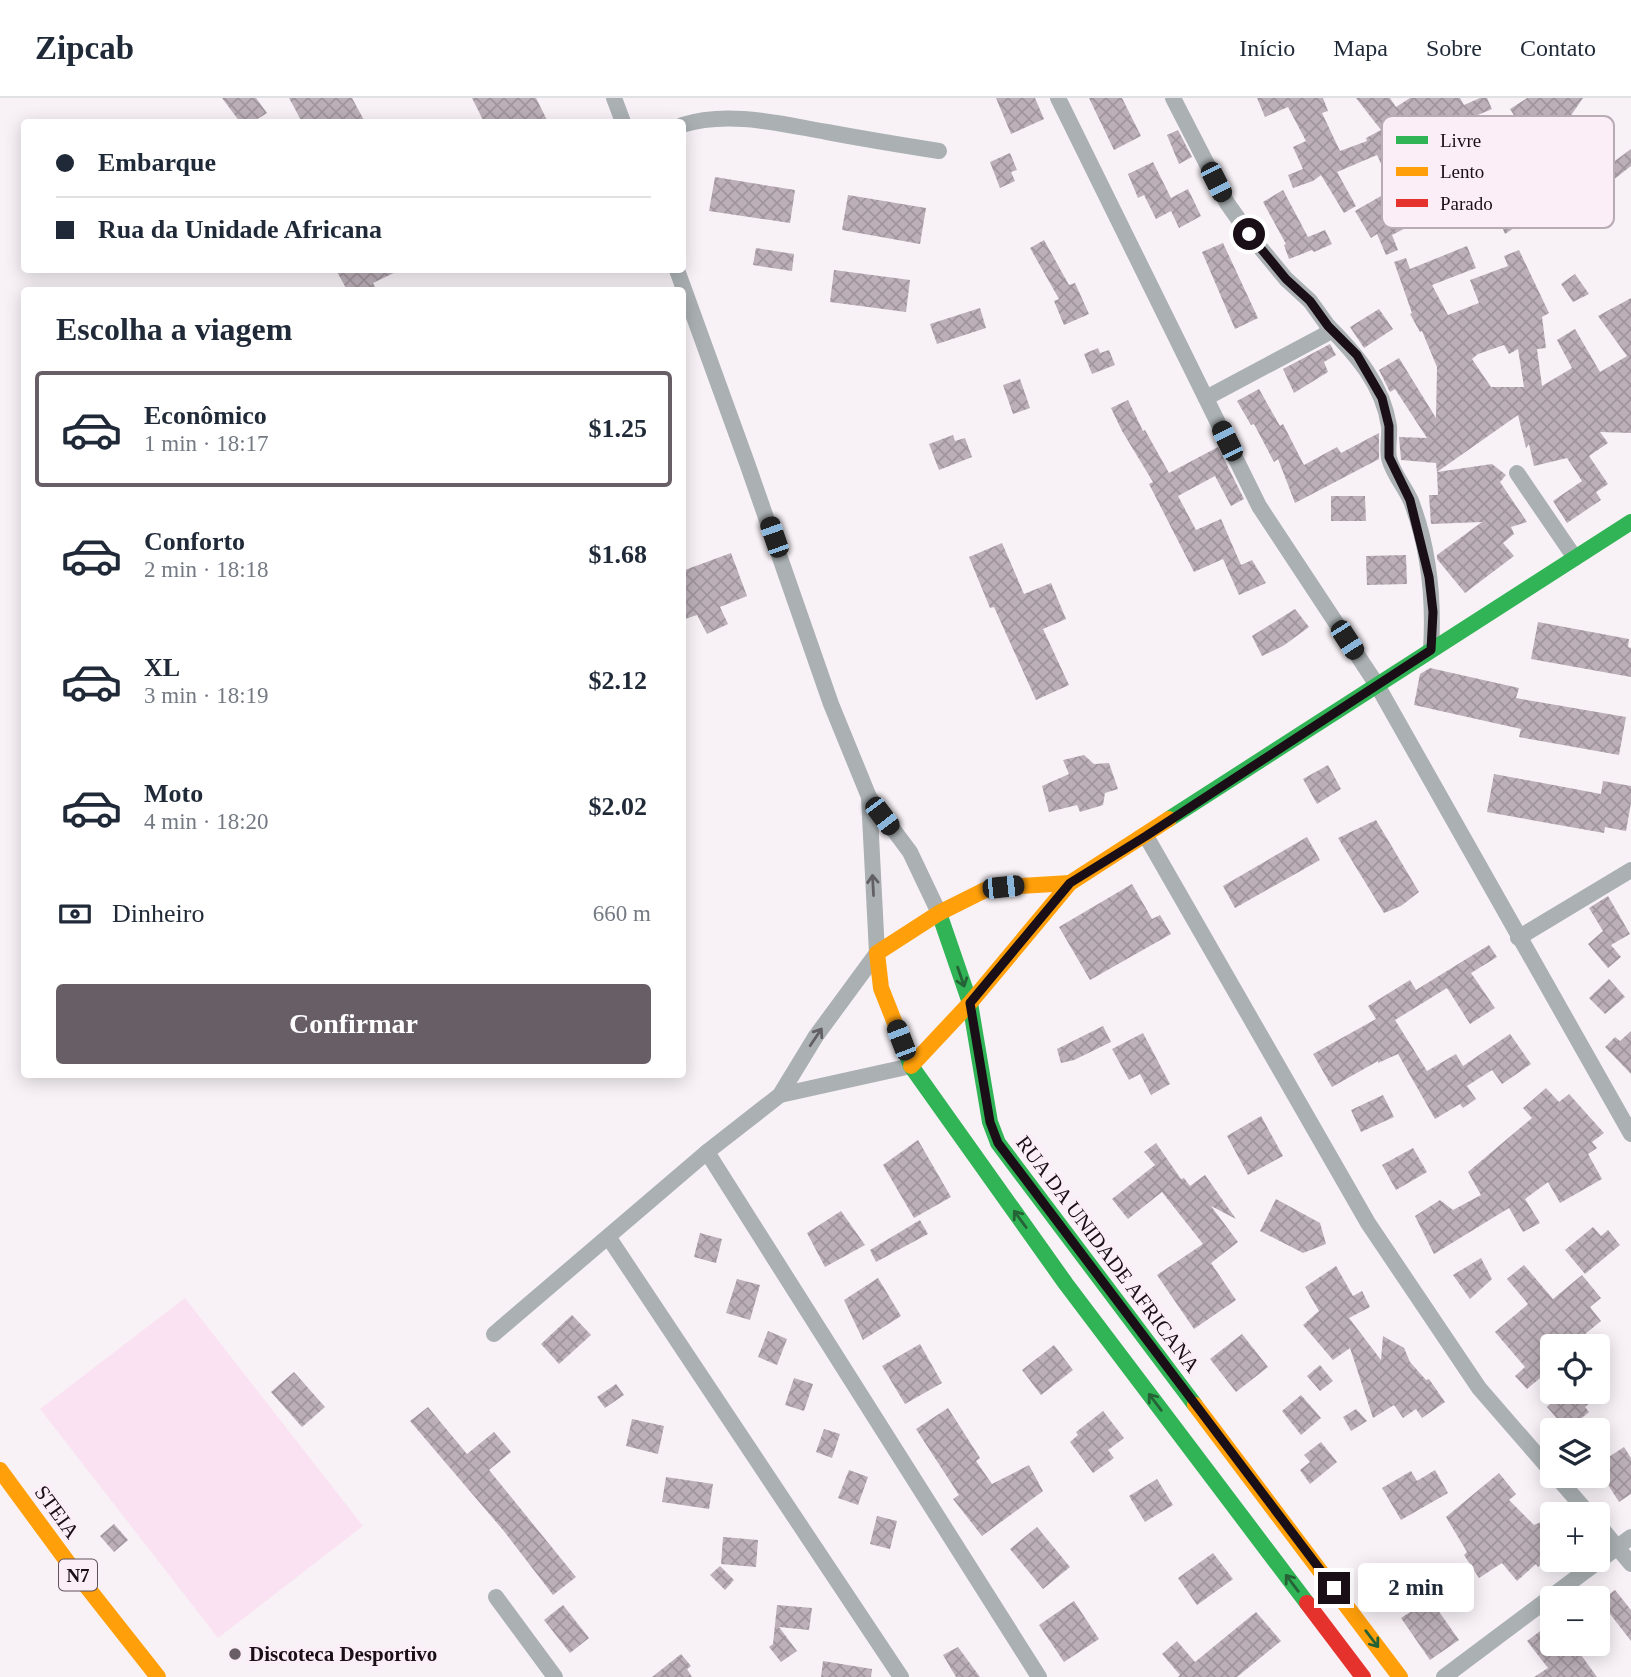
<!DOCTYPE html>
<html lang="pt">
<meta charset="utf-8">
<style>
:root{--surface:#fff;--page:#f6f6f7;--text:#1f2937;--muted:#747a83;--line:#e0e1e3;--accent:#685e65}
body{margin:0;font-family:Georgia,serif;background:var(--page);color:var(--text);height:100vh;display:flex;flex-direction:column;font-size:26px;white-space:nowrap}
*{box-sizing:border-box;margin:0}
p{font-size:23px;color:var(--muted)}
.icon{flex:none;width:38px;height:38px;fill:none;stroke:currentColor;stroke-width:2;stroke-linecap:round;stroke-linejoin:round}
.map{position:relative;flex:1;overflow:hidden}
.drawer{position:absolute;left:21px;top:189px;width:665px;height:791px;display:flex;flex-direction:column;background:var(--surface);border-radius:7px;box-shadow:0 4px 18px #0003}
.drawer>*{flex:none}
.top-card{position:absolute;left:21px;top:21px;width:665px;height:154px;border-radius:7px;box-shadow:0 4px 18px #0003;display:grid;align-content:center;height:154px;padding:0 35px;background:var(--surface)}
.tools{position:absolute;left:1540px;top:1236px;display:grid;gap:14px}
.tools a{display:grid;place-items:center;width:70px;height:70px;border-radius:7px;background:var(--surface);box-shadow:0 4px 18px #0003;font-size:35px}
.end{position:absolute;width:32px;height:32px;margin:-16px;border:9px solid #1a0f17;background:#fff;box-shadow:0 0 0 4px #fff}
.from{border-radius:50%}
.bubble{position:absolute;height:49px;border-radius:7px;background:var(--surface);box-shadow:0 4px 18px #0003;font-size:23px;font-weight:700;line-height:49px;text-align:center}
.car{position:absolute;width:21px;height:42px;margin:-21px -10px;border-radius:9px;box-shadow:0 0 5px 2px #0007;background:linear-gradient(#222 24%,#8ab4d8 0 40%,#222 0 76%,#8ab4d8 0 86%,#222 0)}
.top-card b{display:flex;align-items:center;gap:24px;height:66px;font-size:26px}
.top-card b+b{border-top:2px solid var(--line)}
.top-card i{width:18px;height:18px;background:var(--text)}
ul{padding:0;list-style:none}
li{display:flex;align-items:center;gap:21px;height:116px;margin:0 14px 10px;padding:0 21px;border:4px solid transparent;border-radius:7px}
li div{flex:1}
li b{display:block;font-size:26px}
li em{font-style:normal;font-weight:700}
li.selected{border-color:var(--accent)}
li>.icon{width:63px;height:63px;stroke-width:1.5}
h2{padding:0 35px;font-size:32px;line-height:84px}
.pay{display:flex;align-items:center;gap:18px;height:77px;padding:0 35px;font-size:26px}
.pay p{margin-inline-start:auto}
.cta{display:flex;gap:14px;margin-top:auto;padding:14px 35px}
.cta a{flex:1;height:80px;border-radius:7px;background:var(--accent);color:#fff;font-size:28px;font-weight:700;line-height:80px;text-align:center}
header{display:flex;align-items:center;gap:42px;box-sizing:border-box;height:98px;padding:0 35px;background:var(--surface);border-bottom:2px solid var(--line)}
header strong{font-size:33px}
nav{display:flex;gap:38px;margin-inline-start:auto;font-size:24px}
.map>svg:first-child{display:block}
.green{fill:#fae2f2}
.building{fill:url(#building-cross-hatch);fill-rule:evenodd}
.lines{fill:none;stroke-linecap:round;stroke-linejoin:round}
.street{stroke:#abb1b3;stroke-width:16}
.fast{stroke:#30b455;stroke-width:16}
.slow{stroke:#ff9f0a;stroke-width:16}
.jam{stroke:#e5322d;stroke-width:16}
.oneway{stroke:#626065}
.oneway2{stroke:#256236}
.route{stroke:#1a0f17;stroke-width:9}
.poi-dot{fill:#685e65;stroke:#fceef7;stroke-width:2.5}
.labels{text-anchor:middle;stroke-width:7;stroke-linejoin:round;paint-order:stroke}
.shield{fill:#fceef7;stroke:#5e525a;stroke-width:2}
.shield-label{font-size:19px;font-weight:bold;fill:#1a0f17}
.street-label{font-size:21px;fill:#1a0f17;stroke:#fceef7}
.poi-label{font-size:21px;font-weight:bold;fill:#1a0f17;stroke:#fceef7;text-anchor:start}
.key{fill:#fceef7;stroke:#b8abb4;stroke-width:2}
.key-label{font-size:19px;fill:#1a0f17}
</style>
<header>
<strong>Zipcab</strong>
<nav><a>Início</a><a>Mapa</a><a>Sobre</a><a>Contato</a></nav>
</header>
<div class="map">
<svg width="1631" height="1579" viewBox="0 0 1631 1579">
<defs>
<pattern id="building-cross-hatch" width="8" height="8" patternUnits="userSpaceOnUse" patternTransform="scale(1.75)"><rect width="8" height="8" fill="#bcafb8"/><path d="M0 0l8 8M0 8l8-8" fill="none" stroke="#a1959d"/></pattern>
</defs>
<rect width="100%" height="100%" fill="#f8f2f6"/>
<path class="green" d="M185,1200L363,1428L218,1540L40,1311Z"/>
<g class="building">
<path d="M222,0H256L267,15L253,24H240Z"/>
<path d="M289,0H352L365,24H302Z"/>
<path d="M472,0H536L548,24H484Z"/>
<path d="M996,0H1035L1044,21L1011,36Z"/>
<path d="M1089,0H1122L1141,38L1114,52Z"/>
<path d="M1257,0H1323L1328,13L1322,15L1340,53L1367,43L1366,40L1381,32L1356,0H1390L1396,9L1410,0H1460L1464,7L1480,0H1487L1492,11L1466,22L1481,44L1466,55L1452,34L1425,51L1431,62L1408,73L1423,105L1455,89L1464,108L1450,115L1447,109L1392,137L1398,152L1386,157L1377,136L1371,140L1355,113L1393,91L1377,57L1337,74L1356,108L1344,115L1321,77L1313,83L1293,90L1288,77L1303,71L1293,49L1306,43L1288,9L1265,19Z"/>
<path d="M1527,0H1583L1565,26L1578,43L1544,68L1531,73L1523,51L1531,44L1510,11Z"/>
<path d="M1178,32L1192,59L1179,66L1167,37Z"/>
<path d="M1631,51V68L1598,94L1589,82Z"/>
<path d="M1010,55L1017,72L1011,74L1015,83L1000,90L990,64Z"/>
<path d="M1153,64L1171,100L1188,91L1201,118L1179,130L1171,113L1156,121L1144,97L1138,100L1128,76Z"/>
<path d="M715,79L795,92L790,125L709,113Z"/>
<path d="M1556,79L1576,83L1572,102L1578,122L1552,130L1544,105L1551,103Z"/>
<path d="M1283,92L1308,139L1325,132L1332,146L1314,154L1312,152L1289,161L1284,147L1286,146L1263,104Z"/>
<path d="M848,97L926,110L920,146L842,132Z"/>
<path d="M1510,113L1517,128L1505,136L1498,119Z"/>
<path d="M1044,142L1069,187L1075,185L1089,216L1064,227L1054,203L1059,201L1030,150Z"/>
<path d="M1223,145L1258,220L1235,231L1202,154Z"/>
<path d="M1467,148L1476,170L1432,187L1448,217L1479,205L1470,182L1508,168L1504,158L1519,152L1549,215L1542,219L1546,250L1537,251L1542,288L1572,270L1557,242L1575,231L1600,274L1627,258L1598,218L1631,200V335L1600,334L1608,345L1589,358L1608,386L1596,394L1601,402L1567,425L1553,403L1582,383L1567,360L1534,368L1529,346L1526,350L1518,317L1437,374L1436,365L1401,362L1399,339L1427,340L1395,291L1390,294L1379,272L1399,260L1436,320L1437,269L1422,233L1420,234L1410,216L1412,215L1394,164L1406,160L1410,171ZM1504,247L1509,256L1518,251L1524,289H1491L1472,261L1478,256Z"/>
<path d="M756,150L794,156L792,173L753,167Z"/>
<path d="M336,172H400L373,185L377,192H347Z"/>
<path d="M834,172L910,182L906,214L830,204Z"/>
<path d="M1575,176L1589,196L1573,204L1561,186Z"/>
<path d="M980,210L986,230L937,246L930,226Z"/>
<path d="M1379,211L1393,231L1364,250L1350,229Z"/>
<path d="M1330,246L1336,257L1324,264L1328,274L1294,295L1283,271Z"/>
<path d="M1098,250L1100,255L1109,252L1115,267L1092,276L1084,256Z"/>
<path d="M1020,281L1030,310L1013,316L1003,287Z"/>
<path d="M1259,291L1280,328L1283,326L1304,367L1337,349L1341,355L1379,335V361L1295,405L1278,361L1274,364L1254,326L1251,327L1237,303Z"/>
<path d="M1128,302L1143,333L1145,332L1169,375L1218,349L1244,401L1231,408L1215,378L1178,398L1196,432L1221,421L1241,467L1252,462L1266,485L1239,497L1223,461L1194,474L1149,386L1153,384L1122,333L1111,310Z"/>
<path d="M953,337L955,343L965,340L972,359L939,372L929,346Z"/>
<path d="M1492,366L1506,377L1500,384L1527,424L1511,429L1514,436L1503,445L1514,458L1465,495L1437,461V457L1482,424L1431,426L1429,397H1438L1437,374Z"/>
<path d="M1331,398H1365L1366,423H1331Z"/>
<path d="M1002,445L1024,496L1051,485L1066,521L1043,531L1069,587L1036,602L994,509L990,510L969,459Z"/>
<path d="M731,455L747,498L720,509L728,526L707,536L697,517L685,521L682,513V473Z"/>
<path d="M1406,457L1407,486L1367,487L1366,458Z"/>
<path d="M1295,511L1309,529L1283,548L1262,558L1252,538Z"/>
<path d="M1538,524L1629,541L1628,549L1631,550V579L1531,561Z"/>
<path d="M1430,570L1519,590L1516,600L1626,619L1619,657L1519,639L1521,631L1414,607L1420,576Z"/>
<path d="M1084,657L1094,666L1109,665L1118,691L1105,695L1103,707L1080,714L1077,707L1049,714L1042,688L1069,676L1063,662Z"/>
<path d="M1328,667L1341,691L1317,706L1303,681Z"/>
<path d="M1494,676L1601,696L1603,683L1631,688V705L1626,733L1605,729L1604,735L1487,714Z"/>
<path d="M1376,722L1419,794L1401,808L1384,815L1338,740Z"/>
<path d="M1307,739L1320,762L1235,810L1223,788Z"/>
<path d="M1132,786L1152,821L1160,817L1171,836L1090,882L1059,829Z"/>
<path d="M1608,798L1630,836L1611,847L1621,859L1608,870L1588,846L1603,833L1589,810Z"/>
<path d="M1489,847L1497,859L1471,875L1495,910L1470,926L1447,890L1395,922L1427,973L1456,956L1463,968L1510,936L1531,966L1502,986L1492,972L1467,988L1476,1001L1463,1010L1460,1006L1435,1021L1398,956L1378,965V963L1332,989L1313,956L1376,921L1368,908L1410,882L1416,892Z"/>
<path d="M1609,881L1625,899L1605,916L1589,900Z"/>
<path d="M1103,928L1111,944L1074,962L1061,965L1057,951Z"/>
<path d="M1631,933V976L1605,949L1615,939L1620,943Z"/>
<path d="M1143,935L1170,986L1151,997L1140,976L1129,982L1112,951Z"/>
<path d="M1546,990L1559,1004L1569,996L1604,1035L1592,1044L1597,1050L1588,1056L1602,1081L1560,1105L1548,1084L1525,1101L1540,1125L1523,1134L1509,1110L1434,1156L1415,1118L1440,1102L1453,1112L1481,1097L1468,1074L1532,1020L1523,1010Z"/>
<path d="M1383,997L1394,1019L1361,1034L1351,1012Z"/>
<path d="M1261,1018L1283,1058L1248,1077L1227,1038Z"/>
<path d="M918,1042L951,1099L914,1120L883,1067Z"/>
<path d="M1156,1045L1181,1081L1184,1080L1190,1088L1205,1077L1236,1121L1211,1108L1238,1144L1211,1165L1236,1202L1194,1231L1157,1177L1203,1146L1162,1094L1128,1121L1112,1101L1155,1067L1144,1054Z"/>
<path d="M1413,1050L1427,1074L1396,1092L1382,1067Z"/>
<path d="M1276,1101L1320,1125L1326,1146L1303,1155L1260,1133Z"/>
<path d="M841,1113L865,1147L825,1169L807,1135Z"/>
<path d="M920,1122L928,1136L876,1164L870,1152Z"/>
<path d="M1593,1129L1601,1138L1608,1132L1620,1147L1585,1176L1565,1152Z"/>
<path d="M700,1135L722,1141L716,1165L694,1159Z"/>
<path d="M1481,1160L1492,1181L1470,1201L1453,1177Z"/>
<path d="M1524,1167L1553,1201L1582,1177L1601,1200L1590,1209L1601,1223L1584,1237L1587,1241L1579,1248H1552V1270L1527,1291L1515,1278L1525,1269L1495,1234L1528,1206L1507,1181Z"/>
<path d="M1336,1168L1353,1198L1362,1193L1370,1209L1349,1220L1381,1262L1383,1238L1404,1250L1410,1264L1426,1282L1429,1281L1445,1304L1422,1320L1416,1311L1403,1320L1394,1307L1373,1320L1350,1250L1333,1262L1303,1227L1319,1213L1305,1189Z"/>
<path d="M878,1180L901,1218L863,1242L844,1202Z"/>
<path d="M737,1181L760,1187L750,1222L726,1215Z"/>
<path d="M572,1217L591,1237L559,1266L541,1246Z"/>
<path d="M768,1233L787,1241L777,1267L758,1259Z"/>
<path d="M1242,1236L1268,1269L1236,1294L1210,1261Z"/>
<path d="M920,1246L942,1285L905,1306L882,1268Z"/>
<path d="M1054,1247L1073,1272L1041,1297L1022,1272Z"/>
<path d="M1320,1267L1333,1283L1320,1293L1307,1278Z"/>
<path d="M294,1274L325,1309L302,1329L271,1294Z"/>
<path d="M794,1280L813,1286L804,1313L785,1307Z"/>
<path d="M616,1286L624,1297L605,1310L597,1299Z"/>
<path d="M1566,1293H1584L1592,1303L1585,1309L1589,1314L1567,1332L1547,1309Z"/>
<path d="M1301,1297L1321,1320L1301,1337L1282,1313Z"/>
<path d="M428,1309L467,1356L494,1334L511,1354L489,1372L576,1479L553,1497L503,1432L410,1323Z"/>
<path d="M948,1310L980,1360L976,1363L992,1386L1029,1367L1043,1393L982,1438L953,1401L959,1397L916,1331Z"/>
<path d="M1356,1311L1367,1323L1351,1333L1343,1319Z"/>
<path d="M1103,1313L1124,1340L1108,1352L1114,1360L1093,1375L1070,1344L1078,1337L1076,1334Z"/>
<path d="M632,1321L664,1328L658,1356L626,1348Z"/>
<path d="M824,1331L840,1336L832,1360L816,1354Z"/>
<path d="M1321,1344L1337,1364L1310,1386L1300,1372L1310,1364L1304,1357Z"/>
<path d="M1624,1349L1631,1360V1396L1619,1404L1598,1371V1366Z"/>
<path d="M849,1372L868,1379L858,1407L838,1400Z"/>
<path d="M1435,1372L1448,1395L1401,1422L1382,1390L1411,1373L1417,1383Z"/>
<path d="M1499,1375L1516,1396L1509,1402L1534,1427L1541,1424L1552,1438V1458L1538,1469L1536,1466L1517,1483L1502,1465L1479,1480L1464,1457L1467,1454L1446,1419Z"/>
<path d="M666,1379L713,1386L709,1411L662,1404Z"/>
<path d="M1157,1381L1173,1407L1145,1424L1129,1398Z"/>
<path d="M877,1418L897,1423L890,1451L870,1446Z"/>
<path d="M114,1426L128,1442L114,1454L100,1438Z"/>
<path d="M1037,1429L1070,1469L1043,1491L1010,1451Z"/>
<path d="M723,1439L758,1442L756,1469L721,1466Z"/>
<path d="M1213,1455L1233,1481L1197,1507L1178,1480Z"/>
<path d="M720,1468L734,1482L725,1492L710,1477Z"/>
<path d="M1615,1492L1631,1512V1543L1600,1503Z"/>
<path d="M1430,1501L1459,1542L1430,1562L1401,1520Z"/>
<path d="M1074,1503L1099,1541L1064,1564L1039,1527Z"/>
<path d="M563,1507L589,1540L570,1555L544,1522Z"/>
<path d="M777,1507L812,1510L809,1532L779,1529L797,1553L781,1564L769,1549L773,1546Z"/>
<path d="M1256,1514L1281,1543L1237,1579H1178L1180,1577L1162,1556L1177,1543L1195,1564Z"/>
<path d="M1552,1524V1545H1569L1574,1551L1576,1550L1597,1579H1534L1548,1570L1527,1543Z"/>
<path d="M958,1549L980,1579H956L943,1557Z"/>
<path d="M681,1556L691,1568L687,1571L692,1579H652Z"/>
<path d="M823,1563L872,1571L871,1579H821Z"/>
</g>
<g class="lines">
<g class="street">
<path d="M614,0L623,24"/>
<path d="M1058,0L1259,408L1377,587L1631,1036"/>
<path d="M1173,0L1227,105L1249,136L1286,181L1310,203L1328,228L1326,236L1206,300"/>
<path d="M682,27C728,12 781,26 827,34C864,41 901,47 939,53"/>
<path d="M677,172L747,365L831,606L869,699L910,754L939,815"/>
<path d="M1328,228C1356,256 1383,287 1389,328C1390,338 1387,350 1389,360C1393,376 1405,389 1411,403C1429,450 1434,503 1431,552"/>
<path d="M1517,375L1575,460"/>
<path d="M1146,738L1368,1125L1479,1290L1552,1374"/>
<path d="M1518,840L1631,772"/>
<path d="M780,997L911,968"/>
<path d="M707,1054L1039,1579"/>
<path d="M609,1140L901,1579"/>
<path d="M494,1236L707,1054L780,997L816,938L877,855L869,699"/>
<path d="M1555,1377L1589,1416"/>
<path d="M1598,1426L1631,1466"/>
<path d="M496,1499L555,1579"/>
<path d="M1444,1579L1631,1439"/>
</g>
<g class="fast">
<path d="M1169,721L1631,424"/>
<path d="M939,815L970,905L990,1024L998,1045L1195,1307"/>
<path d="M900,938L911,968L1066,1186L1307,1505"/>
</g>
<g class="slow">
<path d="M900,938L881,890L877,855L939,815L989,790L1070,785"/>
<path d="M911,968L970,905L1070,785L1169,721"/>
<path d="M1195,1307L1400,1579"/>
<path d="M0,1372L72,1470L158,1579"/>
</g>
<path class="jam" d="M1307,1505L1363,1579"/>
</g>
<defs><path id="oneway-shaft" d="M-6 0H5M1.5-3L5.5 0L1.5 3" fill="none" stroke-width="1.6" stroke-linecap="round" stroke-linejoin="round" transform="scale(1.75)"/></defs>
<g class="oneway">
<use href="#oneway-shaft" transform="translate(873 787) rotate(-93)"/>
<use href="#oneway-shaft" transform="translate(816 939) rotate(-56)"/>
</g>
<g class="oneway2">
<use href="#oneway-shaft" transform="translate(961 879) rotate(71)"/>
<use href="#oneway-shaft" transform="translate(1020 1121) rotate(-126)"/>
<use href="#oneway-shaft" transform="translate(1155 1304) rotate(-127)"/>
<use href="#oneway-shaft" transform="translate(1292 1485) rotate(-127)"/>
<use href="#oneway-shaft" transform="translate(1372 1541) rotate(53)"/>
</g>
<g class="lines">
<path class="route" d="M1249,136L1286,181L1310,203L1328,228L1357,257L1382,300L1389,328V359L1410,402L1429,479L1433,514L1431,552L1146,738L1070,785L970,905L990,1024L998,1045L1334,1490"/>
</g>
<circle class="poi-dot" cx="235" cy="1556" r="7"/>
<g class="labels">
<rect class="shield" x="59" y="1461.5" width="38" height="31" rx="5"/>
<g class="shield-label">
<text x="78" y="1484">N7</text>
</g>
<g class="street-label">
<text transform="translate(1108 1156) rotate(53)" y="7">RUA DA UNIDADE AFRICANA</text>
<text transform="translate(57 1414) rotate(54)" y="7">STEIA</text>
</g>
<g class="poi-label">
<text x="249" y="1563">Discoteca Desportivo</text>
</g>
</g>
<rect x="1382" y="18" width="232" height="112" rx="10" class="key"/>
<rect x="1396" y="38" width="32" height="8" fill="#30b455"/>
<rect x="1396" y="69" width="32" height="9" fill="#ff9f0a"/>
<rect x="1396" y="101" width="32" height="8" fill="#e5322d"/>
<g class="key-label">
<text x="1440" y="49">Livre</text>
<text x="1440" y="80">Lento</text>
<text x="1440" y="112">Parado</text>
</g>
</svg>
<div class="tools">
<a><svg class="icon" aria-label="locate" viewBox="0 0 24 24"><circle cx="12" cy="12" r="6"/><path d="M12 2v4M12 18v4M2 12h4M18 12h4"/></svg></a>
<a><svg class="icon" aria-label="layers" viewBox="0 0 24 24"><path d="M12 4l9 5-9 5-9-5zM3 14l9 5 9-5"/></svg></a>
<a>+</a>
<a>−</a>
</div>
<i class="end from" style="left:1249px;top:136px"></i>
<i class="end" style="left:1334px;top:1490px"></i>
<div class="bubble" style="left:1358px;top:1465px;width:116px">2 min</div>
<i class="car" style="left:1216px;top:84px;rotate:153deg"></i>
<i class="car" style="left:1227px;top:343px;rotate:334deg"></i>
<i class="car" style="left:774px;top:439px;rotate:341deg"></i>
<i class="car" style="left:1347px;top:542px;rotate:147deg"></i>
<i class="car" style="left:882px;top:718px;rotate:143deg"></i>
<i class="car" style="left:1003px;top:789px;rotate:84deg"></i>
<i class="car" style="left:901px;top:942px;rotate:339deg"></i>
<div class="top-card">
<b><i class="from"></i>Embarque</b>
<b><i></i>Rua da Unidade Africana</b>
</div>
<section class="drawer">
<h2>Escolha a viagem</h2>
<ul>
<li class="selected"><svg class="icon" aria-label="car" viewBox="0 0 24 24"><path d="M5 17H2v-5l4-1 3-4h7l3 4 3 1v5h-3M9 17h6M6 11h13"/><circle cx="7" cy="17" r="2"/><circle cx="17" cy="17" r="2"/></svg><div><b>Econômico</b><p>1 min · 18:17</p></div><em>$1.25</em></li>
<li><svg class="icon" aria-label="car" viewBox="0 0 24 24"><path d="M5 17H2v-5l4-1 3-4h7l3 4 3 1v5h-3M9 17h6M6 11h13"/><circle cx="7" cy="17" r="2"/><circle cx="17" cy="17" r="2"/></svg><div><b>Conforto</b><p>2 min · 18:18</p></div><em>$1.68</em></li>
<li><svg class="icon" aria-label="car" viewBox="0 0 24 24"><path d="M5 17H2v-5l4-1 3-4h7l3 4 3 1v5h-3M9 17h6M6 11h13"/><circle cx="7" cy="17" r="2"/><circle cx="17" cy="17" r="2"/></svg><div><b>XL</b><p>3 min · 18:19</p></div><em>$2.12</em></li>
<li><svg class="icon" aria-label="car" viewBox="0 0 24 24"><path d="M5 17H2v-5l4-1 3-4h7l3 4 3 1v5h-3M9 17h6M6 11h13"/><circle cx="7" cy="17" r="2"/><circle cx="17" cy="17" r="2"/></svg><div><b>Moto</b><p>4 min · 18:20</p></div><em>$2.02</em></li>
</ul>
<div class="pay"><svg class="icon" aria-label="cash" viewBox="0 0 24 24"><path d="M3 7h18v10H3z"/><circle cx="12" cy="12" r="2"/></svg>Dinheiro<p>660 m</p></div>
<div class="cta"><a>Confirmar</a></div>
</section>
</div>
